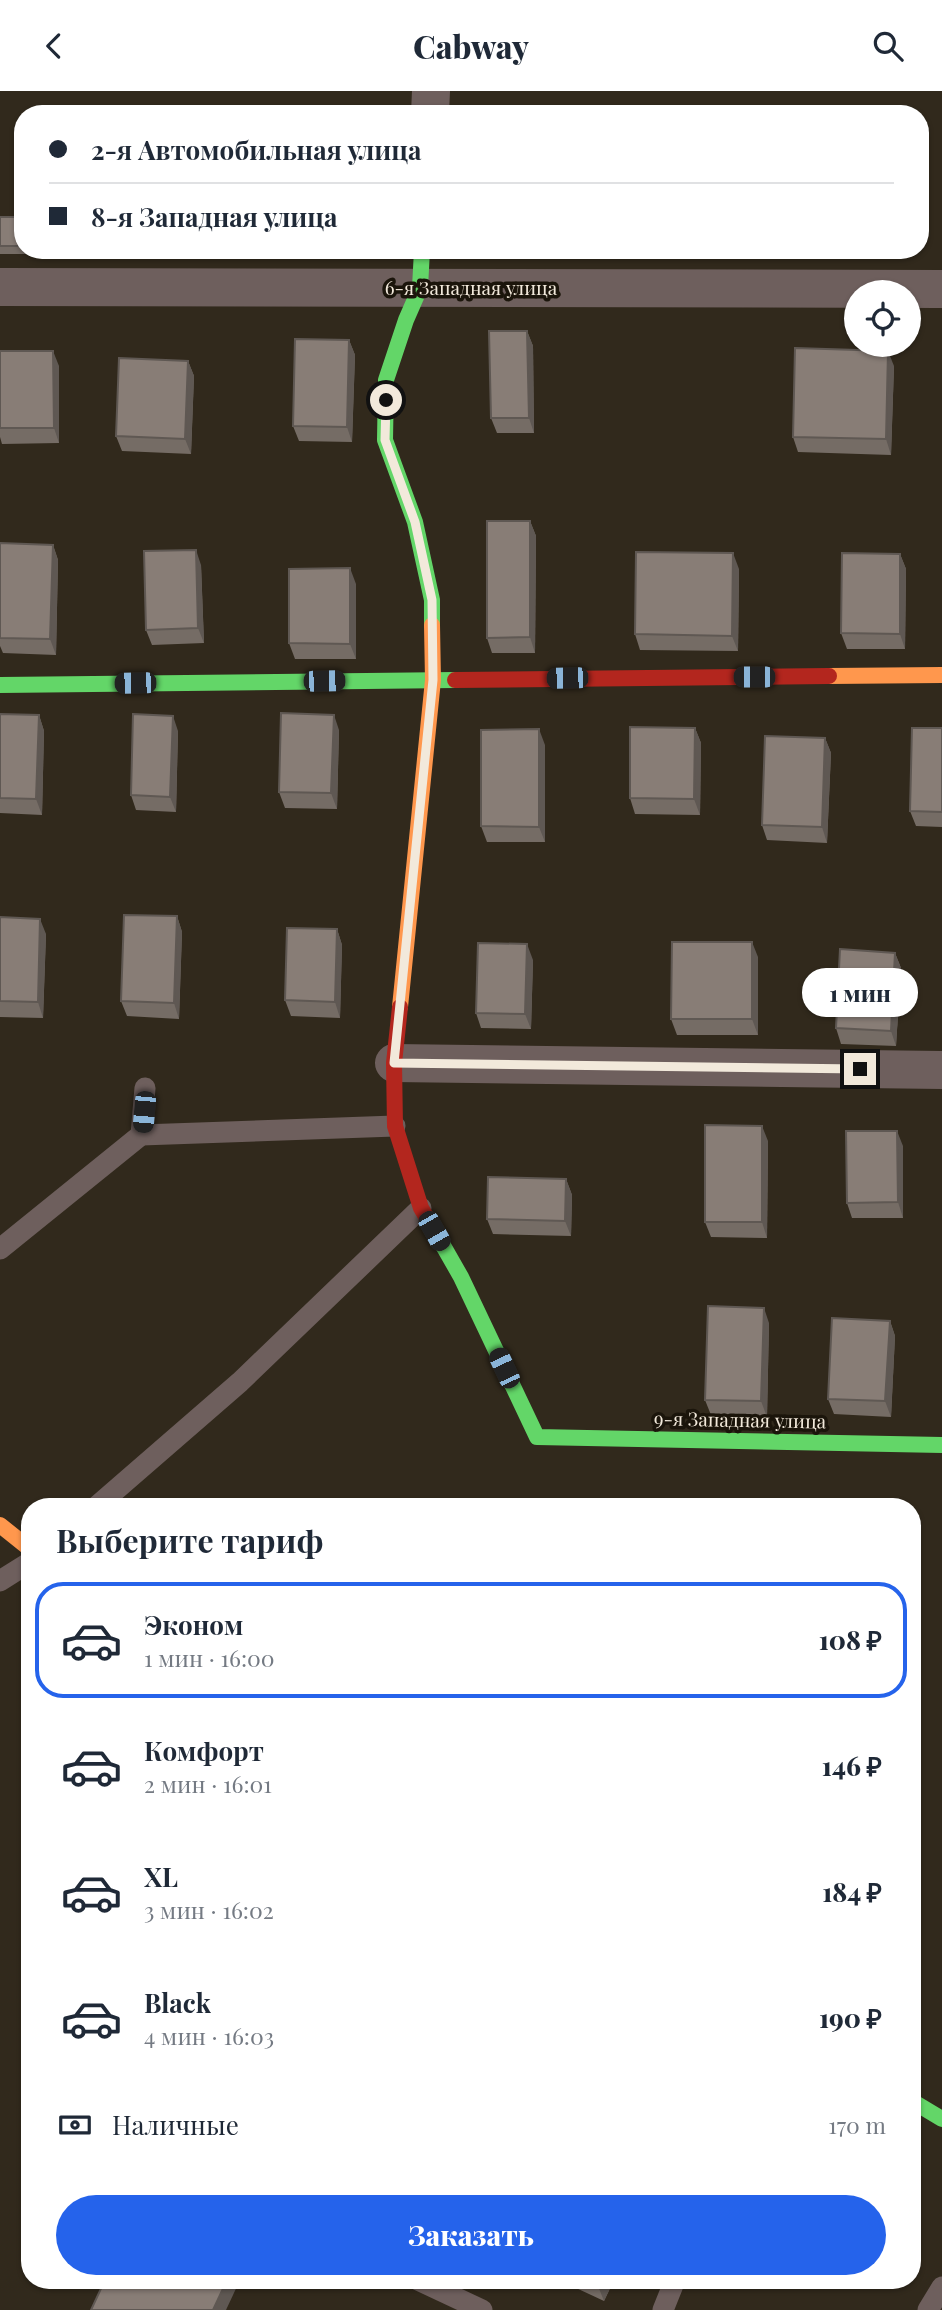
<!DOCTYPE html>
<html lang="ru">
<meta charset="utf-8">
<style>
:root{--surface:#fff;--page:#f2f2f3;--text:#1f2937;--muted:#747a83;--line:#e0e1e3;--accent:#2563eb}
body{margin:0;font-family:"Playfair Display",serif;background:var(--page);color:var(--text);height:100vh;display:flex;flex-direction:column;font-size:26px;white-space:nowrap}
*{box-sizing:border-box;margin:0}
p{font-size:23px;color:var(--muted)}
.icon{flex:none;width:38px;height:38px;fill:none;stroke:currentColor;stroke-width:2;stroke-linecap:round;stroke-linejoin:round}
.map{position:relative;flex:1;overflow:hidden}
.panel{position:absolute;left:21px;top:1407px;width:900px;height:791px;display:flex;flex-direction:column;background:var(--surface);border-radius:28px;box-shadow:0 2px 5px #0004}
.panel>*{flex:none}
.top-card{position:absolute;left:14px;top:14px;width:915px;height:154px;border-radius:28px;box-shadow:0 2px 5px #0004;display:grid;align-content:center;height:154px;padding:0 35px;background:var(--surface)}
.controls{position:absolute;left:844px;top:189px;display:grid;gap:14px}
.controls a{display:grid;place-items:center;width:77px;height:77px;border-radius:50%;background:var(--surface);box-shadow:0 2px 5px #0004;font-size:35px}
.end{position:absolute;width:32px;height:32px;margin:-16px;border:9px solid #f2e9db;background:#111;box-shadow:0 0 0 4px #111}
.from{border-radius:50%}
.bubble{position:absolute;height:49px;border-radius:24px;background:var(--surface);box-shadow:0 2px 5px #0004;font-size:23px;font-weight:800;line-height:49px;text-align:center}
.car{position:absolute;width:21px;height:42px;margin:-21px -10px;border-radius:9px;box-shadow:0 0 5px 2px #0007;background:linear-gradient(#222 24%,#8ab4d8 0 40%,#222 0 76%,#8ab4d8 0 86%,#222 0)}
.top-card b{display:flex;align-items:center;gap:24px;height:66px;font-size:26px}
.top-card b+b{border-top:2px solid var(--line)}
.top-card i{width:18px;height:18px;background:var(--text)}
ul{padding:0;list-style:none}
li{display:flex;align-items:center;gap:21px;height:116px;margin:0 14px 10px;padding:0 21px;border:4px solid transparent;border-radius:28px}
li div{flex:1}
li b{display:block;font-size:26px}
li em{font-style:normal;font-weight:800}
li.on{border-color:var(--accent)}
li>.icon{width:63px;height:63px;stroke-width:1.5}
h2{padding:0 35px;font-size:32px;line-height:84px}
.pay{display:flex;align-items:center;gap:18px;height:77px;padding:0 35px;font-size:26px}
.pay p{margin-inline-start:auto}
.action{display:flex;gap:14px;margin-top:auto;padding:14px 35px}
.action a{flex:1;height:80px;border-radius:42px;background:var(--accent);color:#fff;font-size:28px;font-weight:800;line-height:80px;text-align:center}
header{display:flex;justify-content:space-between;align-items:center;height:91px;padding:0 35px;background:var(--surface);font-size:32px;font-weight:800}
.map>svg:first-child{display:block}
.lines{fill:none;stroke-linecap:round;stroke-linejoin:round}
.lane{stroke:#6e5f5d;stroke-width:21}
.street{stroke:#6e5f5d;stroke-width:38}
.fast{stroke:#63d668;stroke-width:16}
.slow{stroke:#ff974d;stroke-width:16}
.jam{stroke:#b3261e;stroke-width:16}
.wall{fill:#756c65}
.shaded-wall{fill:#5f5853}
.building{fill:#887d76;stroke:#5f5853;stroke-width:2}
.route{stroke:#f2e9db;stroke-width:9}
.labels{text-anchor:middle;stroke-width:7;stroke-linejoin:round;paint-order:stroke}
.street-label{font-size:19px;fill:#f2e9db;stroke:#1b150b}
</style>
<header><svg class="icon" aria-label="back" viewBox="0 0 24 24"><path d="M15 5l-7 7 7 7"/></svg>Cabway<svg class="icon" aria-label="search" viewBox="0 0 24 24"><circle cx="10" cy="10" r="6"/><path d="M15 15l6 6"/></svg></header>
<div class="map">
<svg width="942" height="2219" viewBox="0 0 942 2219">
<rect width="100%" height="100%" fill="#31291c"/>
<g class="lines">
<g class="lane">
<path d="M141,1044L395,1035"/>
<path d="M0,1158L141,1044L145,997"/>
<path d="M96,1416L240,1291L421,1117"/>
<path d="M0,1490L30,1471"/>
<path d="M418,2189L482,2219"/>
<path d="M663,2219L675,2189"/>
<path d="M928,2219L942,2196"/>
</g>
<g class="street">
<path d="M430,23L431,0"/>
<path d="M0,196L942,198"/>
<path d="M394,972L942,979"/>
</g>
<g class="fast">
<path d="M422,159L420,197L406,229L386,289L385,349L415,431L432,509V534"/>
<path d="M0,594L455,589"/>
<path d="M441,1151L461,1186L537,1346L942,1354"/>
<path d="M912,2010L942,2028"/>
</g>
<g class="slow">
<path d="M829,585L942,584"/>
<path d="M400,916L433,589L432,534"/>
<path d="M0,1434L30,1458"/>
</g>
<g class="jam">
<path d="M455,589L829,585"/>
<path d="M400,916L394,972L395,1035L421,1117L441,1151"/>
</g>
</g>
<g class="wall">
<path d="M0,126H23V159H41V163H0Z"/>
<path d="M238,159H350V161Z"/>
<path d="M527,240L533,255L534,342H497L491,327Z"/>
<path d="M349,249L355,264L352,351L299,350L293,335Z"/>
<path d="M0,260L59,275V352L2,353L0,346Z"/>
<path d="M188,270L194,285L191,363L122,360L116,345Z"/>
<path d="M894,275L891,364L798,361L793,346Z"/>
<path d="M530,430L536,445L535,562H492L487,547Z"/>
<path d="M0,452L53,454L58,469L56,564L3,562L0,555Z"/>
<path d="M900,463L906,478L905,558H847L841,542Z"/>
<path d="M201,474L204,552L152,554L146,539Z"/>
<path d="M739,478L738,560L640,559L635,543Z"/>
<path d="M356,493V568H295L289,552Z"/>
<path d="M0,623L39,624L44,640L42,724L0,722Z"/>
<path d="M695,637L701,652L700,724L635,723L630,707Z"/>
<path d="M942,637V736L916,735L910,720Z"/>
<path d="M339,639L337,718L285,717L279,701Z"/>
<path d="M178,640L176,721L136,719L131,704Z"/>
<path d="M825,647L831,662L827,752L767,749L762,734Z"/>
<path d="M545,654V751H487L481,735Z"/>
<path d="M177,825L182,841L179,928L127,925L121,910Z"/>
<path d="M0,826L46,843L43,927L0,926Z"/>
<path d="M337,838L342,854L340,927L291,925L285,909Z"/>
<path d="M895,862L901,877L896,955L841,953L836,937Z"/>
<path d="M758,866V944H677L671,928Z"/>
<path d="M533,869L531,938L481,937L476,922Z"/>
<path d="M768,1050L767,1147L711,1146L705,1131Z"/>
<path d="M903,1055V1127H852L847,1112Z"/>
<path d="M566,1088L572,1104L571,1145L493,1143L487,1128Z"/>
<path d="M890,1230L895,1245L891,1326L834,1323L828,1308Z"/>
<path d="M769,1232L767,1326L711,1324L705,1309Z"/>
<path d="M559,2189H614L604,2210Z"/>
</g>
<g class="shaded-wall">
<path d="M527,240L533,255L534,342L529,327Z"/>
<path d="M349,249L355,264L352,351L347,336Z"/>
<path d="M53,260L59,275V352L54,337Z"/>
<path d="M888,260L894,275L891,364L886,348Z"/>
<path d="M188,270L194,285L191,363L185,348Z"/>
<path d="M530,430L536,445L535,562L530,546Z"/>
<path d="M53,454L58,469L56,564L50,548Z"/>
<path d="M196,459L201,474L204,552L198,537Z"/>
<path d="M733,462L739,478L738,560L732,545Z"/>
<path d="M900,463L906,478L905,558L900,543Z"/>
<path d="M350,477L356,493V568L350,553Z"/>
<path d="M39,624L44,640L42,724L36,708Z"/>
<path d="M334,624L339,639L337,718L331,702Z"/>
<path d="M173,625L178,640L176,721L170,706Z"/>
<path d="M695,637L701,652L700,724L694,708Z"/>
<path d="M539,638L545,654V751L539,736Z"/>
<path d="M825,647L831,662L827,752L822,736Z"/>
<path d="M177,825L182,841L179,928L174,912Z"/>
<path d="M40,828L46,843L43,927L38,911Z"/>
<path d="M337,838L342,854L340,927L335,911Z"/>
<path d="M752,851L758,866V944L752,928Z"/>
<path d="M527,853L533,869L531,938L525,923Z"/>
<path d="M895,862L901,877L896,955L891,940Z"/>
<path d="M762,1035L768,1050L767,1147L762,1131Z"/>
<path d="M897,1040L903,1055V1127L898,1111Z"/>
<path d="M566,1088L572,1104L571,1145L565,1130Z"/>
<path d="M764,1217L769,1232L767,1326L761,1310Z"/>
<path d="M890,1230L895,1245L891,1326L885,1310Z"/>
<path d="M227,2189H240L226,2219H213Z"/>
<path d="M601,2189H614L604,2210L598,2195Z"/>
</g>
<g class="building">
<rect x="0" y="126" width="23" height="29"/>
<path d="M489,240H527L529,327H491Z"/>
<path d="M295,248L349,249L347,336L293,335Z"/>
<path d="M795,257L888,260L886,348L793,346Z"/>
<path d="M0,260H53L54,337H0Z"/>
<path d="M119,267L188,270L185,348L116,345Z"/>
<path d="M487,430H530V546L487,547Z"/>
<path d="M0,452L53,454L50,548L0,547Z"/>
<path d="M196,459L198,537L146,539L144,460Z"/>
<path d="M636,461L733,462L732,545L635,543Z"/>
<path d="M842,462L900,463V543L841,542Z"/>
<path d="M350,477V553L289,552V478Z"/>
<path d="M281,622L334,624L331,702L279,701Z"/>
<path d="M0,623L39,624L36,708L0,707Z"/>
<path d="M133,623L173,625L170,706L131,704Z"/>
<path d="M630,636L695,637L694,708L630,707Z"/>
<path d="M912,637H942V721L910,720Z"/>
<path d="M539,638V736L481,735V639Z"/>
<path d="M765,645L825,647L822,736L762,734Z"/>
<path d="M124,824L177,825L174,912L121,910Z"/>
<path d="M0,826L40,828L38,911L0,910Z"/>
<path d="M287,837L337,838L335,911L285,909Z"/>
<path d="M672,851H752V928H671Z"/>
<path d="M478,852L527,853L525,923L476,922Z"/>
<path d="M840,858L895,862L891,940L836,937Z"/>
<path d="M705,1034L762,1035V1131H705Z"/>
<path d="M846,1040H897L898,1111L847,1112Z"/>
<path d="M488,1086L566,1088L565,1130L487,1128Z"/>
<path d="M708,1215L764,1217L761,1310L705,1309Z"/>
<path d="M832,1227L890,1230L885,1310L828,1308Z"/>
<path d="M105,2189H227L213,2219H91Z"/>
<path d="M586,2189H601L598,2195Z"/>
</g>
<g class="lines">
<path class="route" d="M386,309L385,349L415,431L432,509L433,589L394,972L860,978"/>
</g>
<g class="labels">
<g class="street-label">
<text x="471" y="204">6-я Западная улица</text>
<text transform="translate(740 1329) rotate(1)" y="7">9-я Западная улица</text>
</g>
</g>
</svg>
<div class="controls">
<a><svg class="icon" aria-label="locate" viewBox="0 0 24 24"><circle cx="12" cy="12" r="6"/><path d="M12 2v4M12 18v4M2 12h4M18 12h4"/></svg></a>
</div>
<i class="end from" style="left:386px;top:309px"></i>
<i class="end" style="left:860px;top:978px"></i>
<div class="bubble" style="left:802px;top:877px;width:116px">1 мин</div>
<i class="car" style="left:754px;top:586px;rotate:270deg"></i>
<i class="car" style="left:567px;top:587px;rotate:269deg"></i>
<i class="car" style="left:324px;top:590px;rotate:89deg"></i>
<i class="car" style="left:135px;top:592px;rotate:269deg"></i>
<i class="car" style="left:144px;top:1021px;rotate:185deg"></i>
<i class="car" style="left:434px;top:1140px;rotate:150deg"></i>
<i class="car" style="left:504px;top:1277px;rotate:335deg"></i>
<div class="top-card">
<b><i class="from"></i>2-я Автомобильная улица</b>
<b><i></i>8-я Западная улица</b>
</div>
<section class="panel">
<h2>Выберите тариф</h2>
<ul>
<li class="on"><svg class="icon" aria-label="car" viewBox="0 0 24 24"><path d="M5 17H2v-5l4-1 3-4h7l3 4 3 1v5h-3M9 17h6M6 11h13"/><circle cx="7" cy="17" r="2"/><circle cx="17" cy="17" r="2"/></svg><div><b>Эконом</b><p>1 мин · 16:00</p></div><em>108 ₽</em></li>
<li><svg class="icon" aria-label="car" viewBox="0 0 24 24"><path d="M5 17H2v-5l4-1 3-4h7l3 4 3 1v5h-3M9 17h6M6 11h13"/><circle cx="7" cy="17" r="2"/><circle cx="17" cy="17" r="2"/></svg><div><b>Комфорт</b><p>2 мин · 16:01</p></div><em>146 ₽</em></li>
<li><svg class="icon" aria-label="car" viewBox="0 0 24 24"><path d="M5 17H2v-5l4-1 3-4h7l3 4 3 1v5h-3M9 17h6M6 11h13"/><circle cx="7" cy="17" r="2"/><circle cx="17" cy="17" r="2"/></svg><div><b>XL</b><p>3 мин · 16:02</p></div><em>184 ₽</em></li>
<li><svg class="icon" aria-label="car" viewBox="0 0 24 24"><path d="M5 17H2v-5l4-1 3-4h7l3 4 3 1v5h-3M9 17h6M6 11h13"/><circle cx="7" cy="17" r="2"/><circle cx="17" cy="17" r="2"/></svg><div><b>Black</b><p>4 мин · 16:03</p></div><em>190 ₽</em></li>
</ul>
<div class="pay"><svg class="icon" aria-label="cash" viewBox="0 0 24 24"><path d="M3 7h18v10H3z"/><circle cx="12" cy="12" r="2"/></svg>Наличные<p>170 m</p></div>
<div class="action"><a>Заказать</a></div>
</section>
</div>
